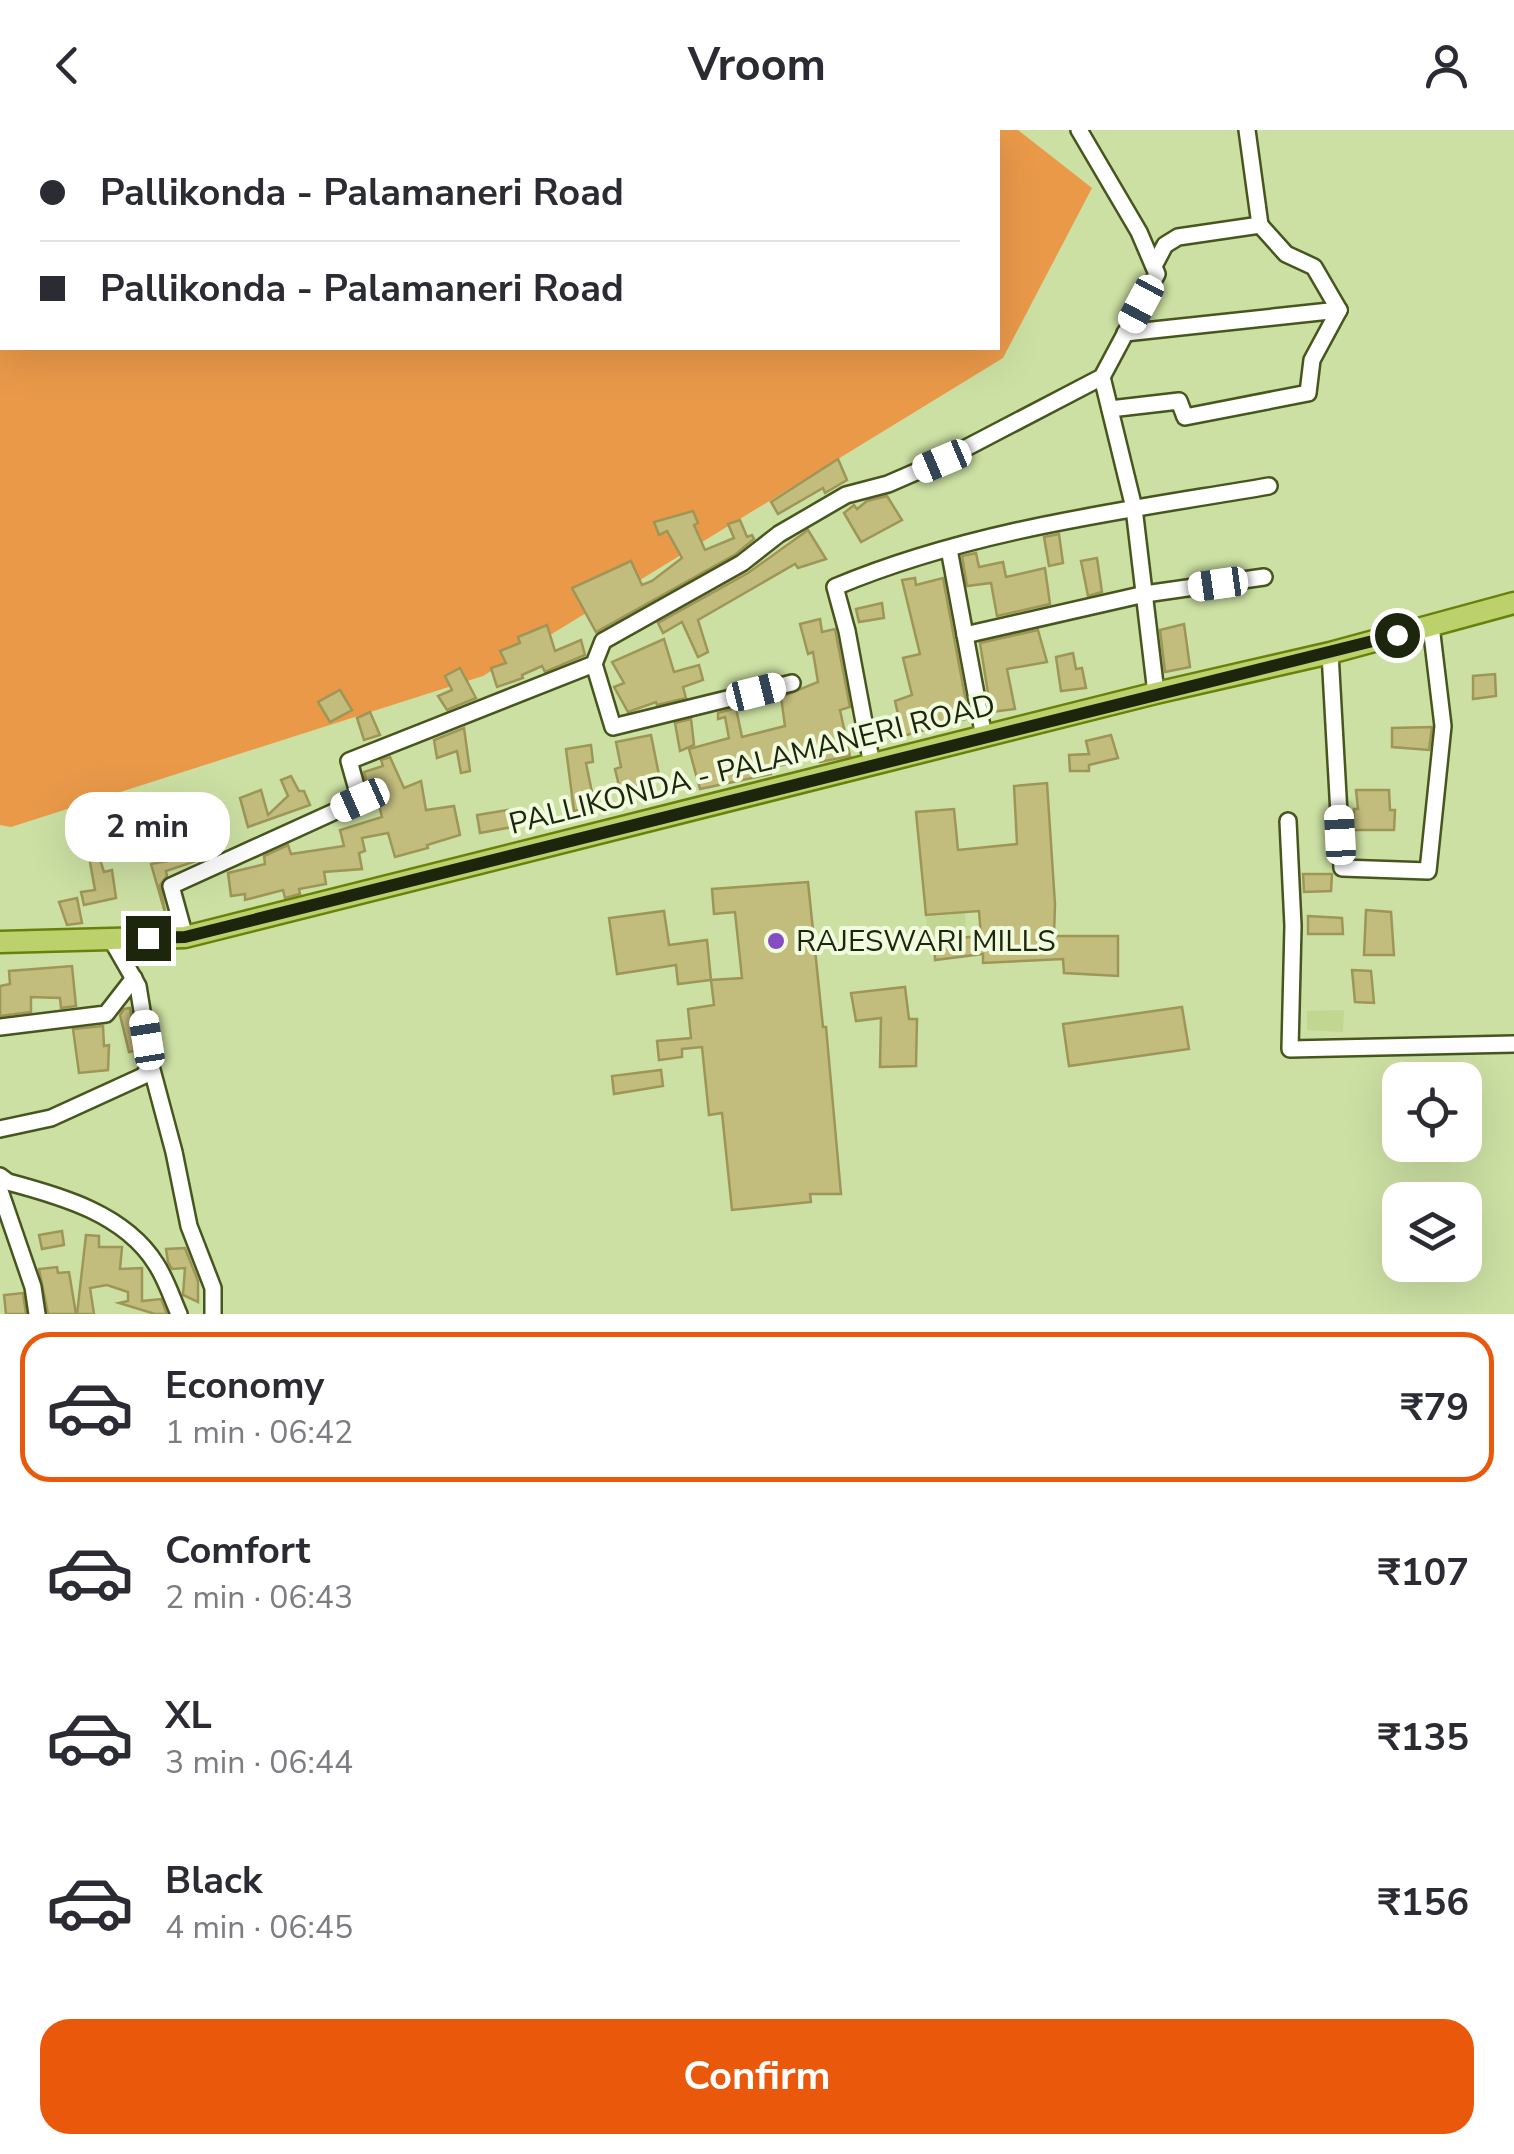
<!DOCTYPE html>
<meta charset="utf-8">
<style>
:root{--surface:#fff;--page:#f7f7f7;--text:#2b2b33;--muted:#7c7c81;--line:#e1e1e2;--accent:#ea580c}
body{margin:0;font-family:"Nunito Sans",sans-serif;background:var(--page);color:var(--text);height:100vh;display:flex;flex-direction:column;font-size:38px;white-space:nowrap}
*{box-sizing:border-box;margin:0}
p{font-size:32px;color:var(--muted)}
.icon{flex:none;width:55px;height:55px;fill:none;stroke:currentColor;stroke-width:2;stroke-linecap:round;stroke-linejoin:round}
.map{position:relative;height:1184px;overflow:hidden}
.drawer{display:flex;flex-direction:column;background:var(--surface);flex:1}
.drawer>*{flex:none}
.banner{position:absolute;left:0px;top:0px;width:1000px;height:220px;box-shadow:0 10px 40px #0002;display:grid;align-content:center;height:220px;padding:0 40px;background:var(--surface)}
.controls{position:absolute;left:1382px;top:932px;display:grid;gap:20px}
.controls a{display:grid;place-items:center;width:100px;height:100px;border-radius:20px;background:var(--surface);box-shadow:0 10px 40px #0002;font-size:50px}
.end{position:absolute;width:45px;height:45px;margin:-22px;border:12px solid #1e250d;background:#fff;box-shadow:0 0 0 5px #fff}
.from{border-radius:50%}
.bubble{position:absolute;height:70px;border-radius:30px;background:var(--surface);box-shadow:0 10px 40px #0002;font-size:32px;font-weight:700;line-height:70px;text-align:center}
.car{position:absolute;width:30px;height:60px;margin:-30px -15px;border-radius:12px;box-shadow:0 0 8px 2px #0007;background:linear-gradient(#fff 24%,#345 0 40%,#fff 0 76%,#345 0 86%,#fff 0)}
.banner b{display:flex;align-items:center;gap:35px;height:95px;font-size:38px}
.banner b+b{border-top:2px solid var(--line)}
.banner i{width:25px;height:25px;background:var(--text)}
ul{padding:18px 0 0;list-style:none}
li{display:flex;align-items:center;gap:30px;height:150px;margin:0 20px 15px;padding:0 20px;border:5px solid transparent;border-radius:30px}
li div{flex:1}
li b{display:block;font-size:38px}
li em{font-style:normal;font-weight:700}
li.selected{border-color:var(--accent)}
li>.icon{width:90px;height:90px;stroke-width:1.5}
.primary-button{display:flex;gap:20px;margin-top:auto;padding:20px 40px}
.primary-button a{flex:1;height:115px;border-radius:30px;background:var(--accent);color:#fff;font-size:40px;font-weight:700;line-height:115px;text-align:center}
header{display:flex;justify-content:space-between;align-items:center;height:130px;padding:0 40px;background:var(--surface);font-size:45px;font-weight:700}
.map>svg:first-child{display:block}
.built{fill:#c0d691}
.green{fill:#ea9949;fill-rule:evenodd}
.building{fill:#c3bd7d;stroke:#9d9657;stroke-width:2.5}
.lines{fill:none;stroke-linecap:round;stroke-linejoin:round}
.minor-casing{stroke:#46561d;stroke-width:20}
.major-casing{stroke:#67810b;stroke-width:25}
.minor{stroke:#fff;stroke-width:15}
.major{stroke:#bcd16c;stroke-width:20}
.route{stroke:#1e250d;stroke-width:12}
.poi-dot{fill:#854cc3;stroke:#f1fcde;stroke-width:4}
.labels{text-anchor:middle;stroke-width:8;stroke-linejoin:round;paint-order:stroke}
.street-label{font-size:30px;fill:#1e250d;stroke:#f1fcde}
.poi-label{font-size:30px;fill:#1e250d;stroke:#f1fcde;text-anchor:start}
</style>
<header><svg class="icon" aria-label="back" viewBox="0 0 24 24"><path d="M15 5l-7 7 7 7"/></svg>Vroom<svg class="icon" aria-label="person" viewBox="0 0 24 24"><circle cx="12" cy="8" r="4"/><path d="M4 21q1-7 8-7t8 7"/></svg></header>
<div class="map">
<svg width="1514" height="1184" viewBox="0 0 1514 1184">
<rect width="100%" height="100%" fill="#cce0a3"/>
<g class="built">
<path d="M965,783L966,803L928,806L926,787Z"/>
<path d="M1344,880L1343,902L1307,900V881Z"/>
</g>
<path class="green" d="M0,0H1018L1092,58L1003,228L483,546L11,697L0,695ZM2,2H998V218H2Z"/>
<g class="building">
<path d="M838,329L847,350L825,363L823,358L778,384L771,372Z"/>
<path d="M887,366L902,390L861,412L844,383L854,375L857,379L867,371Z"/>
<path d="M693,381L698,393L694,395L705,420L734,408L728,394L740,390L747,407L752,405L754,409L736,424L596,502L572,458L631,431L642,455L652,451L682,428L667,401L659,405L654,392Z"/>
<path d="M808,400L826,429L798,438L795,434L698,490L708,522L698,527L682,492L663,503L658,493L748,443Z"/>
<path d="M1059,404L1063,433L1049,436L1044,407Z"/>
<path d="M976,423L979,437L1003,432L1006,447L1045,438L1050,474L997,486L991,453L967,456L962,426Z"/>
<path d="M1097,428L1102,462L1088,466L1081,431Z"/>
<path d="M915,448L916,455L943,448L969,588L903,606L895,571L912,565L903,528L920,524L902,450Z"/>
<path d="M882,473L884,488L859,492L856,479Z"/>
<path d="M820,489L822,502L835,499L836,504L850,577L840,580L850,626L820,632L818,626L770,638L771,644L700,659L689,619L729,608L725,587L718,589V583L736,578L742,607L785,596L781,567L818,552L813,522L808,524L800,494Z"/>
<path d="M1184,494L1190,537L1165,542L1160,500Z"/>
<path d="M547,495L555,521L581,510L585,525L545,542L542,536L522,545L523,548L497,557L491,538L506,533L500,521L520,513L518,507Z"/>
<path d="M1038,500L1047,532L1007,539L1015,579L991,582L980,513Z"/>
<path d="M664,509L674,542L699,535L703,550L683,557L686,568L657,575L656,572L628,582L614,557L624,553L612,532Z"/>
<path d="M1073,523L1076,539L1082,538L1086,558L1061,561L1056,527Z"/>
<path d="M460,538L476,568L447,580L438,566L452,560L445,546Z"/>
<path d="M1495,544L1496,566L1473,569V546Z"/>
<path d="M340,560L352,580L330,592L318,572Z"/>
<path d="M370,582L380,605L364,610L357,588Z"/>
<path d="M691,589L694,615L680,621L675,593Z"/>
<path d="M1432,597L1429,620L1392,617V598Z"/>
<path d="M464,598L470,641L461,643L457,621L437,628L434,610Z"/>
<path d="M651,605L660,650L620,660L615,639L621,637L616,612Z"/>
<path d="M1111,605L1118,628L1089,635V641H1070L1069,625L1089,624L1086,611Z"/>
<path d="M591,615L593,632L586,633L595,677L574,681L566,619Z"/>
<path d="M390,627L404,658L421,651L426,680L454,676L460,705L427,715L428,718L395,727L388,703L362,708L365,721L359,723L362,739L324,742L326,754L299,759L300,764L285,768L283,760L245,770V764L231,766L228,743L265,734L264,726L288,715L291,724L344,716L340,700L382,687L375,660L369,662L364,642L383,636L381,630Z"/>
<path d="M291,646L299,661H304L310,675L248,697L240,668L261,660L268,685L288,666L281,650Z"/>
<path d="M1047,653L1055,774L1054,806H1118V846L1064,843L1063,829L983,833V824L935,830L934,810L981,806L979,781L926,785L916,682L954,679L958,720L1017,714L1014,656Z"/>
<path d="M1356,660H1389L1390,680H1395L1394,700H1353L1354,679H1358Z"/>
<path d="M508,680L512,697L480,703L477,685Z"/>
<path d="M178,698L179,702L199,700L202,720H206L208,727L166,741L167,746L160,755L166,786L151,734L168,731L163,704Z"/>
<path d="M93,708L104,742L112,740L116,768L84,775L81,762L95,760L86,710Z"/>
<path d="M1303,744H1332L1331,761L1304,762Z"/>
<path d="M808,752L823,897H826L841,1064H810L811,1072L732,1080L722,983L709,985L702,917L682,919V927L659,930L657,911L691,908L688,879L714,875L711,850L742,848L735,782L714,784L712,759Z"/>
<path d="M77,768L82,793L67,795L59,772Z"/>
<path d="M1366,780L1391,782L1394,825H1364Z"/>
<path d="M664,781L669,815L707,810L711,850L678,854L676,835L617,844L609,788Z"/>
<path d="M1308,786L1342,788L1343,804H1308Z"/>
<path d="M72,836L76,876L61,878L60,868L31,867V882L0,886V856L10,854L9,841Z"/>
<path d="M1352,840L1371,841L1374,873L1355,872Z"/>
<path d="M905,857L909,889H917L916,936L880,937L881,888L856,891L851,863Z"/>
<path d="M1182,877L1189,919L1069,936L1063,894Z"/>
<path d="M130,878L137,920L129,922L120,885L124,879Z"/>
<path d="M103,896L104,916L109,915L108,940L79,943L73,899Z"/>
<path d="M661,940L663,956L614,964L612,946Z"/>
<path d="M62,1101L64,1115L42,1119L39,1105Z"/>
<path d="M86,1105L99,1106V1117H122L120,1139L142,1138V1171L161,1169L167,1184H155L119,1173L128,1171V1162L107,1155L90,1158L94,1184H77Z"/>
<path d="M185,1118L198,1151V1172L183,1165L185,1138L172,1139L168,1132L166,1119Z"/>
<path d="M57,1137L58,1143L69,1142L76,1184H48L39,1139Z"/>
<path d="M23,1163L26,1184H6L4,1165Z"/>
</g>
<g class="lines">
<defs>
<g id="minor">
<path d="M1260,95L1286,124L1314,137L1339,180"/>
<path d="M1154,136L1165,115L1178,107L1260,95L1247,0"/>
<path d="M1125,203L1339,180"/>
<path d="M1102,247L1134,378L1156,563"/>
<path d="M1110,279L1179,271L1185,287L1308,263L1312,230L1339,180"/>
<path d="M949,419L984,607"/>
<path d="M965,505L1145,464L1264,447"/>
<path d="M1330,523L1342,738L1428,741L1443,596L1431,496"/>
<path d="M594,534L613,597L792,553"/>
<path d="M872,635L847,501L835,457C973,399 1123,381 1269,356"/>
<path d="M1288,691L1293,796L1290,919L1514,914"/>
<path d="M185,807L171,756L360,670L349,631L594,534L603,511L742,433L779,404L846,365L888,354L941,331L1102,247L1157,144L1139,102L1079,0"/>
<path d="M0,897L106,884L134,848"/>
<path d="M151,936L174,1022L189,1096L213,1158V1184"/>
<path d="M0,999L51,988L143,946L151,936L138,856L111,809"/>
<path d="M0,1046L8,1052C61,1066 125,1084 156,1134C166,1149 172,1168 179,1184"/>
<path d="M0,1061L33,1157L37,1184"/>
</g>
<path id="major" d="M0,812L185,807L1156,563L1330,523L1514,473"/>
</defs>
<use href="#minor" class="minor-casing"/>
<use href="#major" class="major-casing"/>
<use href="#minor" class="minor"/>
<use href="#major" class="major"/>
</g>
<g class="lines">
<path class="route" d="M148,808L185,807L1397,505"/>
</g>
<circle class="poi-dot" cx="776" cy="811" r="10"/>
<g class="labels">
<g class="street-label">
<text transform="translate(752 634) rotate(-14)" y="10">PALLIKONDA - PALAMANERI ROAD</text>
</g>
<g class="poi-label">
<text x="796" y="821">RAJESWARI MILLS</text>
</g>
</g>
</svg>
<div class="controls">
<a><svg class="icon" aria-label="locate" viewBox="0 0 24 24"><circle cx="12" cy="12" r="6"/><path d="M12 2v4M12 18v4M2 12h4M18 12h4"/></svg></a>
<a><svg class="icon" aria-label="layers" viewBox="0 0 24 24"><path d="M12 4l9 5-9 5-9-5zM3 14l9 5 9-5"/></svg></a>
</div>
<i class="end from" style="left:1397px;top:505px"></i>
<i class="end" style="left:148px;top:808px"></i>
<div class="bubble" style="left:65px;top:662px;width:165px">2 min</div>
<i class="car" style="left:1141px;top:174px;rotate:208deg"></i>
<i class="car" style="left:942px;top:331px;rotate:247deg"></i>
<i class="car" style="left:1218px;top:454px;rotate:262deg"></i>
<i class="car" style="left:756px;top:562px;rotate:76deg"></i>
<i class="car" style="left:360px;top:670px;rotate:246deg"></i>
<i class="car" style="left:1340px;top:705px;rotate:357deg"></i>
<i class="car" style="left:147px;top:910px;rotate:351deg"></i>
<div class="banner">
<b><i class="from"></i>Pallikonda - Palamaneri Road</b>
<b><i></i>Pallikonda - Palamaneri Road</b>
</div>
</div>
<section class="drawer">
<ul>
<li class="selected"><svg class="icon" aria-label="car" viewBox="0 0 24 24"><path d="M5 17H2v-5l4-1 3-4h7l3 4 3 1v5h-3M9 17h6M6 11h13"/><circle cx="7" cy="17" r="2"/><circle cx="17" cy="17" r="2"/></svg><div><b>Economy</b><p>1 min · 06:42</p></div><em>₹79</em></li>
<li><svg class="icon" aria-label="car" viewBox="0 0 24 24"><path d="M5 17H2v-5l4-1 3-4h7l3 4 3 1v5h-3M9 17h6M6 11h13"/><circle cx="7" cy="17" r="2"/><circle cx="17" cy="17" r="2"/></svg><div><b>Comfort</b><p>2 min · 06:43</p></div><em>₹107</em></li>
<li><svg class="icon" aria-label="car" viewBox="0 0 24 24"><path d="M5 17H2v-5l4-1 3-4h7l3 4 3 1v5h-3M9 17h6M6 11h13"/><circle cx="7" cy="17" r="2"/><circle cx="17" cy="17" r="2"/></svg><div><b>XL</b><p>3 min · 06:44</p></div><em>₹135</em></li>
<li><svg class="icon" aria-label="car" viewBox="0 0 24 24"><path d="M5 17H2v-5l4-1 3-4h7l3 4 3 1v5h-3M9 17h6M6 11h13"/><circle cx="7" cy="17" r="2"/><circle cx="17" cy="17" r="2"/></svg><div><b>Black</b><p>4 min · 06:45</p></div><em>₹156</em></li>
</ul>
<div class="primary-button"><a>Confirm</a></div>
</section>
